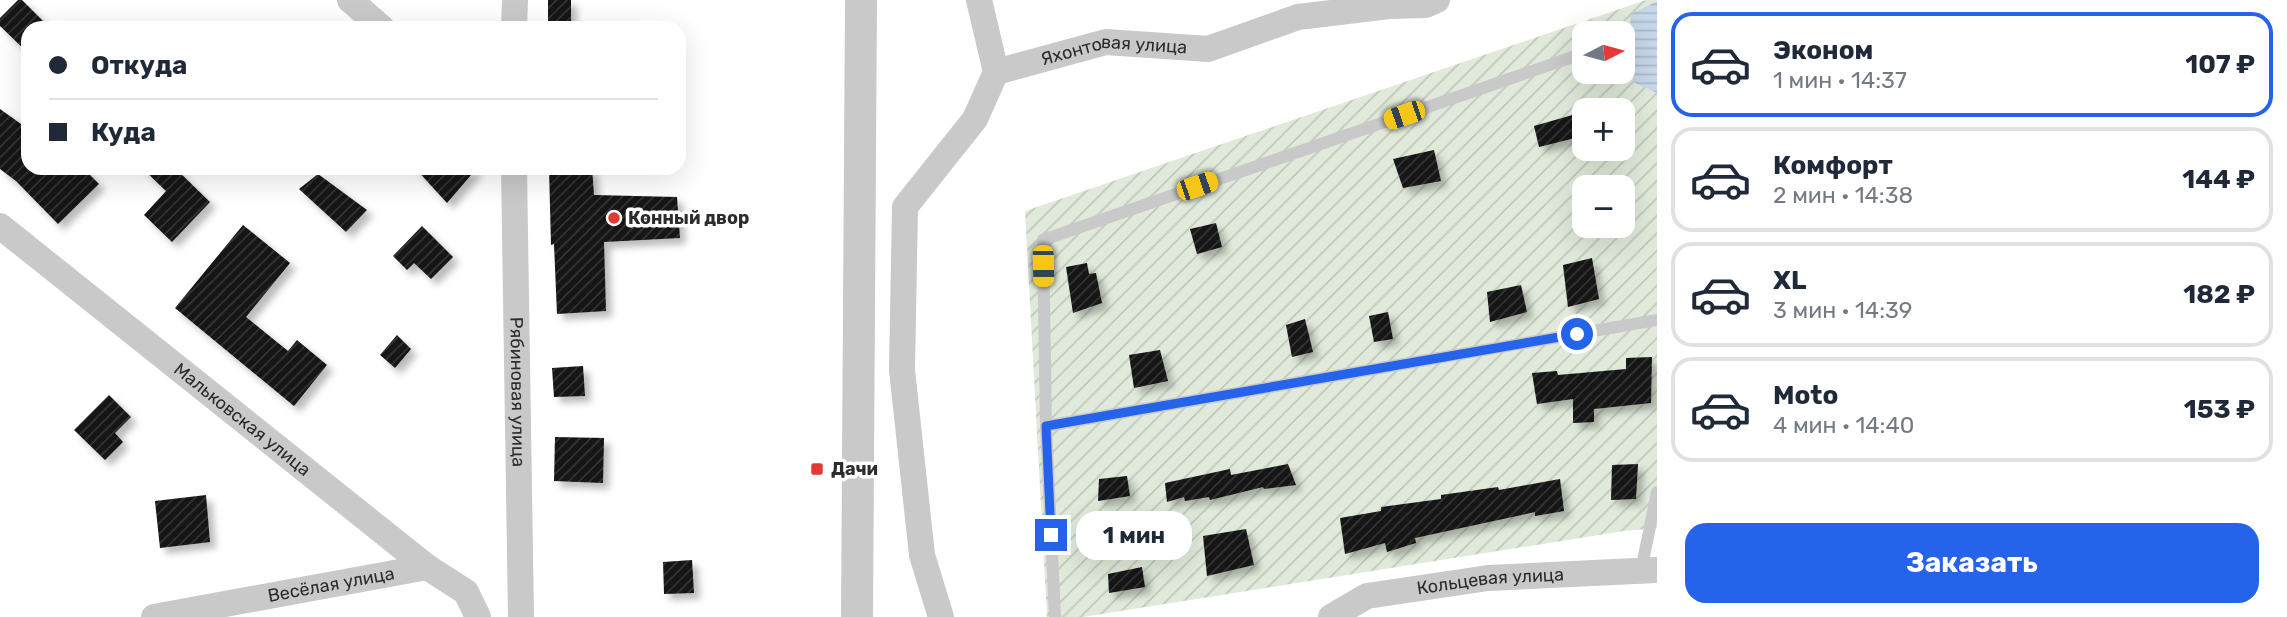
<!DOCTYPE html>
<html lang="ru">
<meta charset="utf-8">
<style>
:root{--surface:#fff;--page:#f2f2f3;--text:#1f2937;--muted:#747a83;--line:#e0e1e3;--accent:#2563eb}
body{margin:0;font-family:Rubik,sans-serif;background:var(--page);color:var(--text);height:100vh;display:flex;flex-direction:column;font-size:26px;white-space:nowrap}
*{box-sizing:border-box;margin:0}
p{font-size:23px;color:var(--muted)}
.icon{flex:none;width:38px;height:38px;fill:none;stroke:currentColor;stroke-width:2;stroke-linecap:round;stroke-linejoin:round}
.map{position:relative;flex:1;overflow:hidden}
.details{display:flex;flex-direction:column;background:var(--surface);width:630px}
.details>*{flex:none}
.hud{position:absolute;left:21px;top:21px;width:665px;height:154px;border-radius:21px;box-shadow:0 7px 28px #0002;display:grid;align-content:center;height:154px;padding:0 28px;background:var(--surface)}
.needle{width:46px;rotate:84deg}
.tools{position:absolute;left:1572px;top:21px;display:grid;gap:14px}
.tools a{display:grid;place-items:center;width:63px;height:63px;border-radius:14px;background:var(--surface);box-shadow:0 7px 28px #0002;font-size:35px}
.end{position:absolute;width:32px;height:32px;margin:-16px;border:9px solid #2563eb;background:#fff;box-shadow:0 0 0 4px #fff}
.from{border-radius:50%}
.bubble{position:absolute;height:49px;border-radius:21px;background:var(--surface);box-shadow:0 7px 28px #0002;font-size:23px;font-weight:700;line-height:49px;text-align:center}
.car{position:absolute;width:21px;height:42px;margin:-21px -10px;border-radius:9px;box-shadow:0 0 5px 2px #0007;background:linear-gradient(#f5c518 24%,#345 0 40%,#f5c518 0 76%,#345 0 86%,#f5c518 0)}
.hud b{display:flex;align-items:center;gap:24px;height:66px;font-size:26px}
.hud b+b{border-top:2px solid var(--line)}
.hud i{width:18px;height:18px;background:var(--text)}
ul{padding:12px 0 0;list-style:none}
li{display:flex;align-items:center;gap:21px;height:105px;margin:0 14px 10px;padding:0 14px;border:4px solid var(--line);border-radius:21px}
li div{flex:1}
li b{display:block;font-size:26px}
li em{font-style:normal;font-weight:700}
li.selected{border-color:var(--accent)}
li>.icon{width:63px;height:63px;stroke-width:1.5}
.action{display:flex;gap:14px;margin-top:auto;padding:14px 28px}
.action a{flex:1;height:80px;border-radius:21px;background:var(--accent);color:#fff;font-size:28px;font-weight:700;line-height:80px;text-align:center}
main{display:flex;flex:1;min-height:0}
.map>svg:first-child{display:block}
.garden{fill:url(#garden-furrows);fill-rule:evenodd}
.water{fill:url(#water-rules)}
.building{fill:url(#building-hatch);filter:url(#shadow)}
.lines{fill:none;stroke-linecap:round;stroke-linejoin:round}
.service{stroke:#c9c9c9;stroke-width:12}
.minor{stroke:#c9c9c9;stroke-width:26}
.tertiary{stroke:#c9c9c9;stroke-width:32}
.route{stroke:#2563eb;stroke-width:9}
.poi-dot{fill:#dd3b34;stroke:#fff;stroke-width:2.5}
.labels{text-anchor:middle;stroke-width:7;stroke-linejoin:round;paint-order:stroke}
.street-label{font-size:18px;fill:#2c2c2c;stroke:#fff}
.poi-label{font-size:18px;font-weight:bold;fill:#2c2c2c;stroke:#fff;text-anchor:start}
</style>
<main>
<div class="map">
<svg width="1657" height="617" viewBox="0 0 1657 617">
<defs>
<pattern id="garden-furrows" width="10" height="10" patternUnits="userSpaceOnUse" patternTransform="scale(1.75)"><rect width="10" height="10" fill="#e0e9da"/><path d="M-1 1l2-2M0 10L10 0M9 11l2-2" fill="none" stroke="#c0c8bb"/></pattern>
<pattern id="water-rules" width="6" height="5" patternUnits="userSpaceOnUse" patternTransform="scale(1.75)"><rect width="6" height="5" fill="#c6d7e9"/><path d="M0 2.5h6" fill="none" stroke="#aab9c8"/></pattern>
<pattern id="building-hatch" width="6" height="6" patternUnits="userSpaceOnUse" patternTransform="scale(1.75)"><rect width="6" height="6" fill="#131313"/><path d="M-1 1l2-2M0 6l6-6M5 7l2-2" fill="none" stroke="#363636"/></pattern>
<filter id="shadow"><feDropShadow dx="6" dy="6" stdDeviation="3.5" flood-color="#0004"/></filter>
</defs>
<rect width="100%" height="100%" fill="#fff"/>
<path class="garden" d="M1646,0H1657V528L1624,531L1083,617H1047L1025,211ZM1584,33H1622V72H1584ZM1584,110H1622V149H1584ZM1584,187H1622V226H1584Z"/>
<path class="water" d="M1656,2L1657,3V93L1633,82L1630,14Z"/>
<g class="building">
<path d="M18,0H22L50,28H28V53L0,26V18Z"/>
<path d="M548,0H571V22L548,23Z"/>
<path d="M0,109L28,129V168H83L99,184L58,224L16,181L0,169Z"/>
<path d="M1576,114L1579,137L1539,147L1534,126Z"/>
<path d="M1434,150L1441,181L1403,188L1393,159Z"/>
<path d="M142,168H175L210,202L172,242L144,215L166,191Z"/>
<path d="M415,168H477L447,203Z"/>
<path d="M549,168H592L594,195L677,197L680,238L604,242L606,311L557,314L554,244L551,245Z"/>
<path d="M318,174L367,210L346,232L299,189Z"/>
<path d="M1216,223L1222,247L1197,254L1190,229Z"/>
<path d="M243,225L290,263L246,317L288,351L297,340L327,365L294,406L175,308Z"/>
<path d="M422,226L453,257L431,279L414,263L407,270L393,256Z"/>
<path d="M1592,258L1599,299L1568,307L1563,265Z"/>
<path d="M1087,263L1089,274L1096,273L1102,303L1073,313L1066,267Z"/>
<path d="M1521,285L1527,312L1490,322L1487,292Z"/>
<path d="M1388,312L1393,339L1374,342L1369,316Z"/>
<path d="M1305,319L1313,352L1292,357L1286,325Z"/>
<path d="M397,335L411,349L395,368L380,355Z"/>
<path d="M1160,350L1168,381L1134,388L1129,355Z"/>
<path d="M1652,357L1651,403L1594,409V422L1573,423V399L1537,404L1532,373L1557,371L1558,375L1626,369V358Z"/>
<path d="M583,366L585,396L554,397L552,368Z"/>
<path d="M109,395L131,417L115,433L123,442L105,460L74,430Z"/>
<path d="M555,437L604,438L603,483L554,481Z"/>
<path d="M1288,464L1296,485L1264,489L1263,487L1210,500L1209,497L1185,501L1184,497L1167,502L1165,483L1230,469L1231,475Z"/>
<path d="M1638,464L1636,499L1611,500L1612,465Z"/>
<path d="M1127,476L1130,496L1098,501L1099,479Z"/>
<path d="M1560,479L1564,511L1535,516V512L1415,538L1416,543L1387,552L1385,543L1345,554L1340,518L1381,511V507L1441,499V495L1498,487L1499,490Z"/>
<path d="M206,495L210,542L160,548L155,501Z"/>
<path d="M1246,529L1254,565L1207,576L1203,536Z"/>
<path d="M692,560L694,593L664,594L663,562Z"/>
<path d="M1142,567L1145,587L1109,593L1108,574Z"/>
</g>
<g class="lines">
<g class="service">
<path d="M1046,426L1657,320"/>
<path d="M1641,571L1657,492"/>
<path d="M1055,617L1046,426L1043,240L1584,53"/>
</g>
<g class="minor">
<path d="M350,0L382,28"/>
<path d="M514,28L515,0"/>
<path id="s1" d="M996,72L1106,42L1208,49L1298,17L1389,6L1426,5L1437,0"/>
<path id="s2" d="M514,168L521,617"/>
<path id="s3" d="M0,226L427,567L466,592L478,617"/>
<path id="s4" d="M154,617L427,567"/>
<path d="M941,617L922,555L902,370L905,207L975,119L996,72L979,0"/>
<path id="s5" d="M1331,617L1367,596L1488,578L1657,570"/>
</g>
<path class="tertiary" d="M857,617L861,0"/>
</g>
<g class="lines">
<path class="route" d="M1051,535L1046,426L1577,334"/>
</g>
<g class="poi-dot">
<circle cx="614" cy="218" r="7"/>
<rect x="810" y="462" width="14" height="14" rx="3.5"/>
</g>
<g class="labels">
<g class="street-label">
<text dy="6" stroke="none"><textPath href="#s1" startOffset="121">Яхонтовая улица</textPath></text>
<text dy="6" stroke="none"><textPath href="#s2" startOffset="224">Рябиновая улица</textPath></text>
<text dy="6" stroke="none"><textPath href="#s3" startOffset="310">Мальковская улица</textPath></text>
<text dy="6" stroke="none"><textPath href="#s5" startOffset="166">Кольцевая улица</textPath></text>
<text dy="6" stroke="none"><textPath href="#s4" startOffset="180">Весёлая улица</textPath></text>
</g>
<g class="poi-label">
<text x="628" y="224">Конный двор</text>
<text x="831" y="475">Дачи</text>
</g>
</g>
</svg>
<div class="tools">
<a><svg class="needle" viewBox="-14 -14 28 28"><path d="M0-13l5 13h-10z" fill="#e53935"/><path d="M0 13l5-13h-10z" fill="#747a83"/></svg></a>
<a>+</a>
<a>−</a>
</div>
<i class="end from" style="left:1577px;top:334px"></i>
<i class="end" style="left:1051px;top:535px"></i>
<div class="bubble" style="left:1076px;top:511px;width:116px">1 мин</div>
<i class="car" style="left:1404px;top:115px;rotate:251deg"></i>
<i class="car" style="left:1197px;top:186px;rotate:71deg"></i>
<i class="car" style="left:1043px;top:266px;rotate:179deg"></i>
<div class="hud">
<b><i class="from"></i>Откуда</b>
<b><i></i>Куда</b>
</div>
</div>
<section class="details">
<ul>
<li class="selected"><svg class="icon" aria-label="car" viewBox="0 0 24 24"><path d="M5 17H2v-5l4-1 3-4h7l3 4 3 1v5h-3M9 17h6M6 11h13"/><circle cx="7" cy="17" r="2"/><circle cx="17" cy="17" r="2"/></svg><div><b>Эконом</b><p>1 мин · 14:37</p></div><em>107 ₽</em></li>
<li><svg class="icon" aria-label="car" viewBox="0 0 24 24"><path d="M5 17H2v-5l4-1 3-4h7l3 4 3 1v5h-3M9 17h6M6 11h13"/><circle cx="7" cy="17" r="2"/><circle cx="17" cy="17" r="2"/></svg><div><b>Комфорт</b><p>2 мин · 14:38</p></div><em>144 ₽</em></li>
<li><svg class="icon" aria-label="car" viewBox="0 0 24 24"><path d="M5 17H2v-5l4-1 3-4h7l3 4 3 1v5h-3M9 17h6M6 11h13"/><circle cx="7" cy="17" r="2"/><circle cx="17" cy="17" r="2"/></svg><div><b>XL</b><p>3 мин · 14:39</p></div><em>182 ₽</em></li>
<li><svg class="icon" aria-label="car" viewBox="0 0 24 24"><path d="M5 17H2v-5l4-1 3-4h7l3 4 3 1v5h-3M9 17h6M6 11h13"/><circle cx="7" cy="17" r="2"/><circle cx="17" cy="17" r="2"/></svg><div><b>Moto</b><p>4 мин · 14:40</p></div><em>153 ₽</em></li>
</ul>
<div class="action"><a>Заказать</a></div>
</section>
</main>
